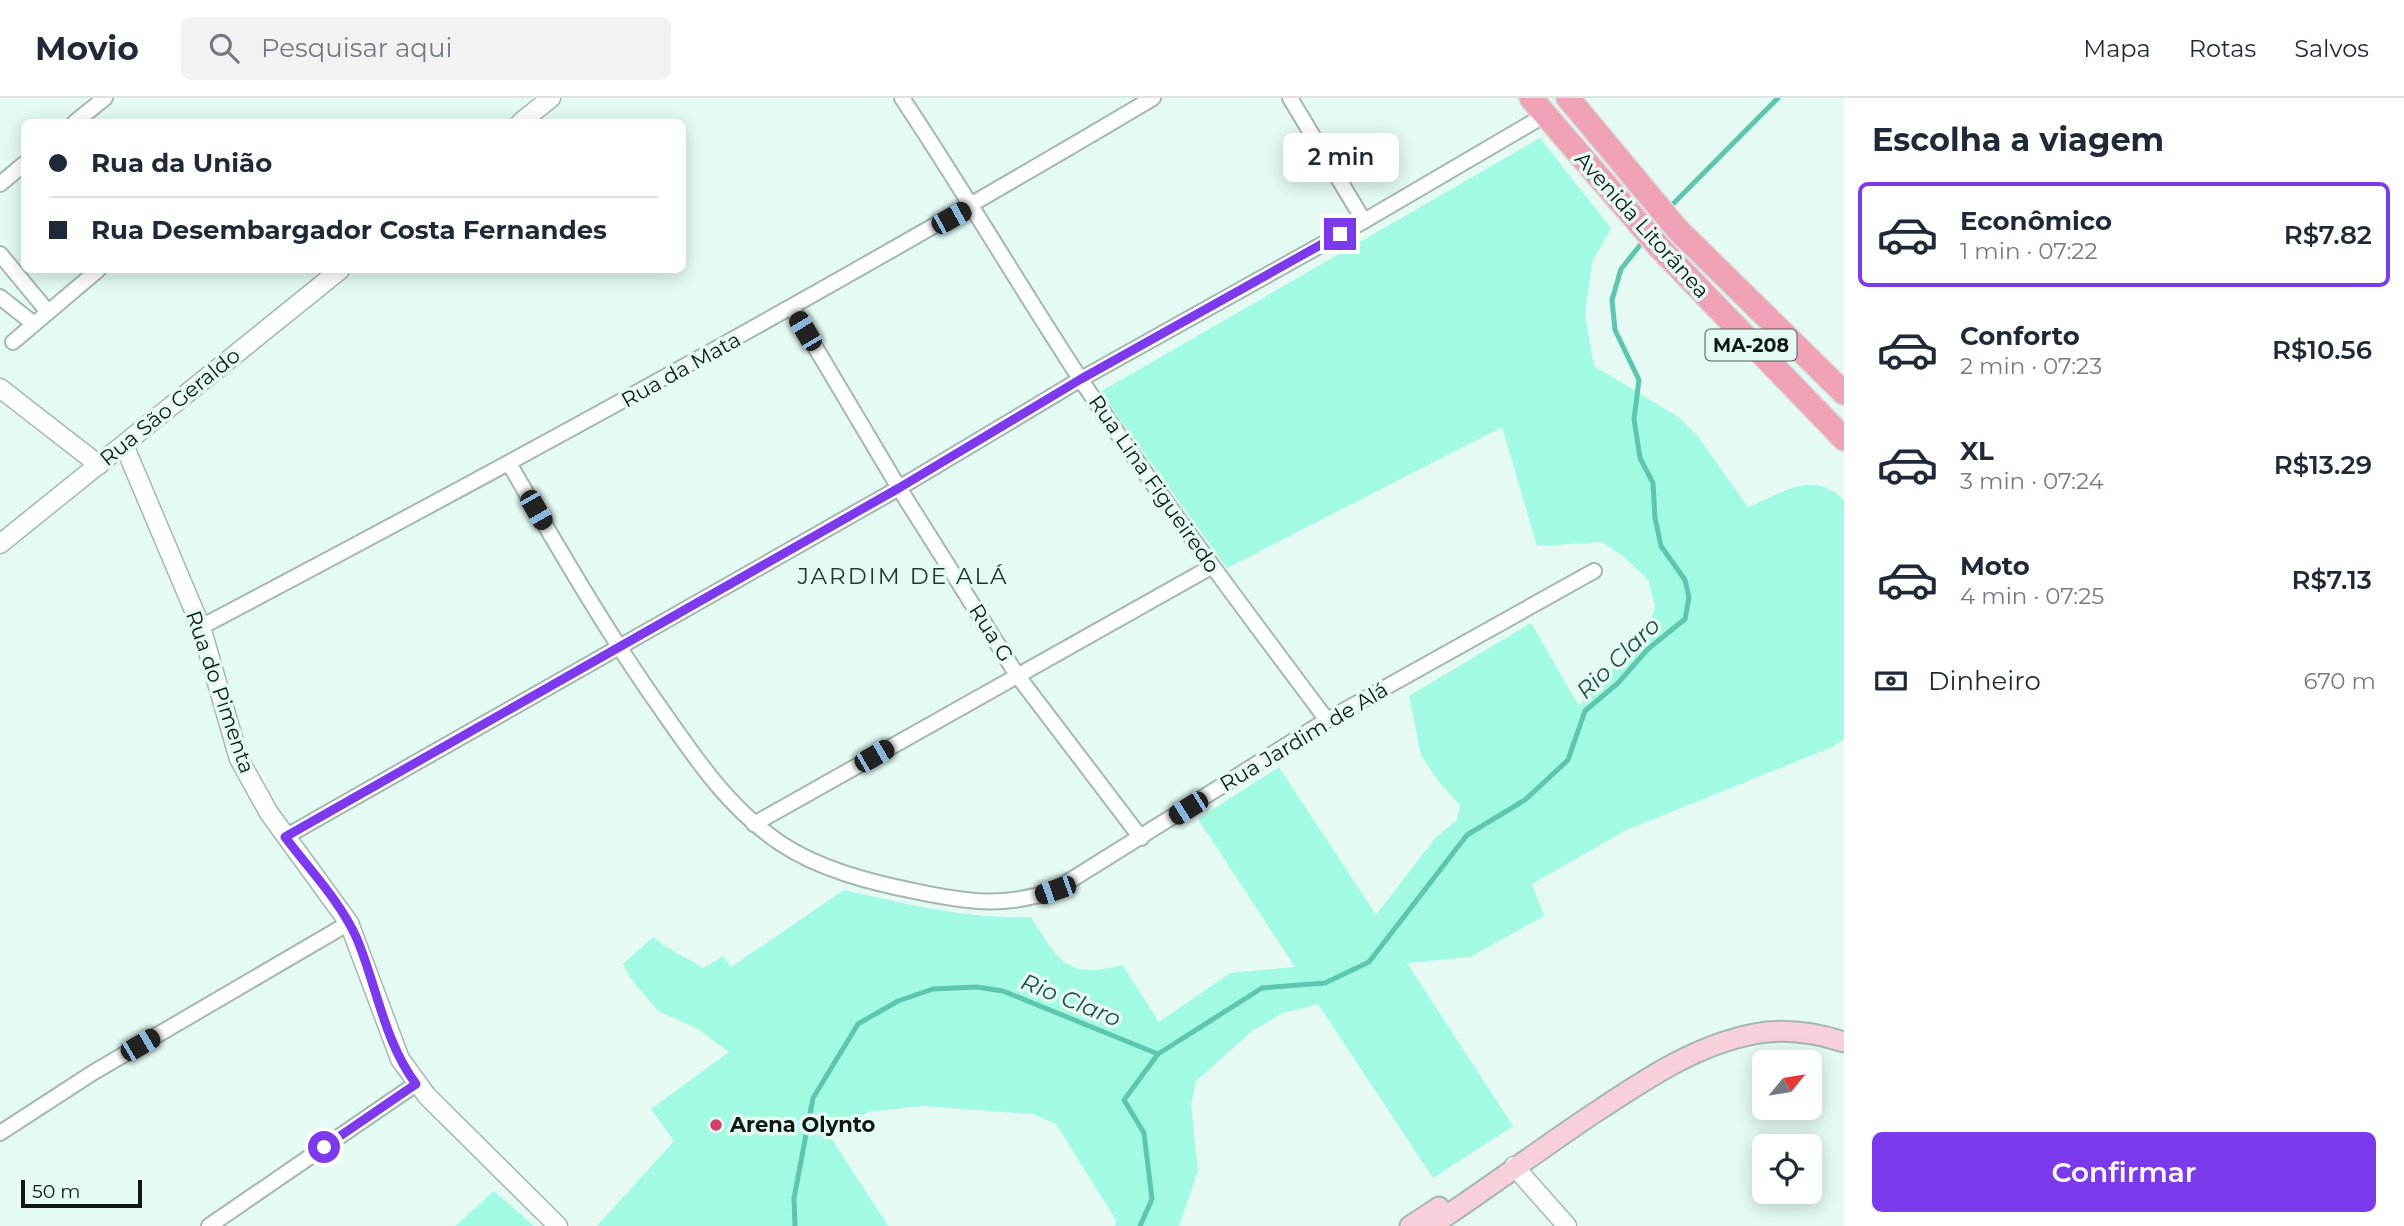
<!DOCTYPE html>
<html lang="pt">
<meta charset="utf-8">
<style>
:root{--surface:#fff;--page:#f2f2f3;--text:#1f2937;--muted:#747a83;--line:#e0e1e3;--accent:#7c3aed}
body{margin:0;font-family:Montserrat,sans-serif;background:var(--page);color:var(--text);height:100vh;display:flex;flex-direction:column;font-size:26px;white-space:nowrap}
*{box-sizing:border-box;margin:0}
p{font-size:23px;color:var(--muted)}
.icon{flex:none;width:38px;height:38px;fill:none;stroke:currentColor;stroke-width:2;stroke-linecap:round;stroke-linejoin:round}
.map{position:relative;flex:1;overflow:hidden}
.panel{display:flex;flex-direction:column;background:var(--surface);width:560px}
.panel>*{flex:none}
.guide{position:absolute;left:21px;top:21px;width:665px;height:154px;border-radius:10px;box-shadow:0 4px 18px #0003;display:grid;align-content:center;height:154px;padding:0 28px;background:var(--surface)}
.needle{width:46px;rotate:60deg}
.fabs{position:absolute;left:1752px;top:952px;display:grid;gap:14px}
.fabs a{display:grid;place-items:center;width:70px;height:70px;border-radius:10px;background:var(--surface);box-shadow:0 4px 18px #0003;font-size:35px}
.scale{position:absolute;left:21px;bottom:18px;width:121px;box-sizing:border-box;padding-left:7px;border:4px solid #101816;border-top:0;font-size:19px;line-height:24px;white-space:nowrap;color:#101816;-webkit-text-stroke:5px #e4faf3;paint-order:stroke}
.end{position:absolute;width:32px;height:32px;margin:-16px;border:9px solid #7c3aed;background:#fff;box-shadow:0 0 0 4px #fff}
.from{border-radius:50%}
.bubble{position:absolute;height:49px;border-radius:10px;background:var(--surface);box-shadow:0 4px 18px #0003;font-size:23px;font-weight:600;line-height:49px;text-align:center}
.car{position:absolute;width:21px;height:42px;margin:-21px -10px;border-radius:9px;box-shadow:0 0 5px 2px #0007;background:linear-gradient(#222 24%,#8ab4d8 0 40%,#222 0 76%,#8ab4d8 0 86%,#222 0)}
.guide b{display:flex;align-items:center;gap:24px;height:66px;font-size:26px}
.guide b+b{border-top:2px solid var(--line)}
.guide i{width:18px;height:18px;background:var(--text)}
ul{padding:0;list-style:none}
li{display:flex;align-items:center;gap:21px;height:105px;margin:0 14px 10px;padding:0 14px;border:4px solid transparent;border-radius:10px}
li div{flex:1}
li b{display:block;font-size:26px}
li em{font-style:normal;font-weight:600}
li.current{border-color:var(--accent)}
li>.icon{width:63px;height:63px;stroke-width:1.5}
h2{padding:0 28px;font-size:32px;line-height:84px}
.pay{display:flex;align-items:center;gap:18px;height:77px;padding:0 28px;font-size:26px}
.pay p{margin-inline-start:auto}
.cta{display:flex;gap:14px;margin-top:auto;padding:14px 28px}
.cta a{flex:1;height:80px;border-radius:10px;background:var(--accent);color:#fff;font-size:28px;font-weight:600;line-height:80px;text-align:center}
header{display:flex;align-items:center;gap:42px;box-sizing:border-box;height:98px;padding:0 35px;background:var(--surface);border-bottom:2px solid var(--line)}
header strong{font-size:33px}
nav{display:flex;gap:38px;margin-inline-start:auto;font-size:24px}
.search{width:490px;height:63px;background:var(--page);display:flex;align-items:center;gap:18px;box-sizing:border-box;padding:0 24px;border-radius:10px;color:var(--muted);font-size:26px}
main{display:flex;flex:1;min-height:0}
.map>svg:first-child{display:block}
.green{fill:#a3fae2}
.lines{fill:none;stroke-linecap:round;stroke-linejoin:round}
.stream{stroke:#5ec6ac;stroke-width:5}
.minor-casing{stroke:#a4b8b1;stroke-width:18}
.tertiary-casing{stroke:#a4b8b1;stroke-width:21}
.secondary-casing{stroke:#a4b8b1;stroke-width:23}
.primary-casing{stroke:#d9dada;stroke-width:26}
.minor{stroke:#fff;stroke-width:14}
.tertiary{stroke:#fff;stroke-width:18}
.secondary{stroke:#f7d0da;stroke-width:19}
.primary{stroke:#efa2b5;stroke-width:23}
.route{stroke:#7c3aed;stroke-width:9}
.poi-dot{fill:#d0426a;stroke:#e4faf3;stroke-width:2.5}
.labels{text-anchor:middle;stroke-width:7;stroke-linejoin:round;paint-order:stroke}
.shield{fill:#e4faf3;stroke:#505c58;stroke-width:2}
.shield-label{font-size:19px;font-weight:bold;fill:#101816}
.street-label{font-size:21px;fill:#101816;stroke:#e4faf3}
.poi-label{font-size:21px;font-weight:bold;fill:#101816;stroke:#e4faf3;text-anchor:start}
.neighbourhood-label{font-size:23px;letter-spacing:2px;fill:#253631;stroke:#e4faf3}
.water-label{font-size:23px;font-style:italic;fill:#224f43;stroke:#e4faf3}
</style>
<header>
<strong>Movio</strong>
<div class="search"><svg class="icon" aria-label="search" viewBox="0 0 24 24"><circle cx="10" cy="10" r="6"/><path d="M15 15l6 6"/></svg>Pesquisar aqui</div>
<nav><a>Mapa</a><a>Rotas</a><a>Salvos</a></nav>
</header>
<main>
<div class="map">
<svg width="1844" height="1128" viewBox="0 0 1844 1128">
<rect width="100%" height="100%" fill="#e4faf3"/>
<g class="green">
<path d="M1540,40L1611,130L1592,164L1585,217L1594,268L1680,320L1699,340L1748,409C1784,395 1811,371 1844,402V641L1832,649L1624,733L1532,786L1544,818L1470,859L1407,865L1513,1028L1433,1080L1318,906L1283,915L1252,933L1196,983L1191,1006L1198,1073L1179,1128H1115L1116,1122L1056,1026L1033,1016L923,1008L868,1014L830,1038L888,1128H597L674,1043L651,1011L729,954L698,931L658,913L631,881L623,866L653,839C667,852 687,859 703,870L723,858L731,869L844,792C907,806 966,821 1031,819C1059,863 1066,882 1122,867L1159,924L1230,875L1295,869L1198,721L1279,669L1376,817L1436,739L1457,722L1460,707L1438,683L1421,657L1409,598L1531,525L1579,608L1600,579L1631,557L1646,541L1655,508L1648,482L1624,459L1601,444L1537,448L1502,329L1227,470L1100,294Z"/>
<path d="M494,1093L534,1128H455Z"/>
</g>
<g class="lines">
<g class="stream">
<path d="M1668,111L1778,0"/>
<path d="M795,1128L794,1100L813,1000L858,926L898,903L933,891L977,889L1003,893L1158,956"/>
<path d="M1140,1128L1152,1101L1144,1035L1124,1002L1158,956L1262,890L1325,885L1369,864L1467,737L1525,702L1568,662L1585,613L1618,585L1648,551L1685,521L1689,499L1685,482L1661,448L1655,420L1653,385L1640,360L1634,321L1639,282L1615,232L1612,202L1621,171L1645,141"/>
</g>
<defs>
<g id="minor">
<path d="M902,0C964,93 1020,189 1081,282C1159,398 1243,510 1327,622"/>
<path d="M1290,0L1364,123"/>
<path d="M75,24L105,0"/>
<path d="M0,86L24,66"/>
<path d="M0,156L48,214"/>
<path d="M0,199L34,226"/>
<path d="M792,210L899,390L1017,577L1141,740"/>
<path d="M13,244L98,172"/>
<path d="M510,367C559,451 607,535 664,615C698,664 730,711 780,745C819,771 869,784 914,793C966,804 1004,810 1055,792L1327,622L1594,473"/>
<path d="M201,529C522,360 840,186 1153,0"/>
<path d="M754,726L1211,469"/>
<path d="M285,739L899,390L1081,281L1364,123L1545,17"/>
<path d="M0,1035L94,974L349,825"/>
<path d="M209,1128L416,986"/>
</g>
<g id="tertiary">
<path d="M521,24L551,0"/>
<path d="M0,290L99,367"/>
<path d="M124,347L201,529L239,661L269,715L349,825L400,961L427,998L558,1128"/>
<path d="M0,446L340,172"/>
<path d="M1514,1068L1567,1128"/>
</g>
<g id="secondary">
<path d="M1410,1128L1439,1109"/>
<path d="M1431,1128C1489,1090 1544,1048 1602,1010C1649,979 1697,947 1754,936C1784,930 1816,935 1844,944"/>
</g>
<g id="primary">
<path d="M1531,0L1660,150L1844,341"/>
<path d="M1568,0L1678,132L1844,295"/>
</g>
</defs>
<use href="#minor" class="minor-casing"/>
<use href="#tertiary" class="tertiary-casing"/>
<use href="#secondary" class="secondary-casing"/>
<use href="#primary" class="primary-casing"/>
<use href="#minor" class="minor"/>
<use href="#tertiary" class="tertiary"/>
<use href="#secondary" class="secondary"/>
<use href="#primary" class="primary"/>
</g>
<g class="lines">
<path class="route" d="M324,1049L416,986C384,943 377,889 357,841C341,804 309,771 285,739L899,390L1081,281L1340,136"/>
</g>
<circle class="poi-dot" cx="716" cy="1027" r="7"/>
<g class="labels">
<rect class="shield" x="1705.5" y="231.5" width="91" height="31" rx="5"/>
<g class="shield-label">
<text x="1751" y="254">MA-208</text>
</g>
<g class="street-label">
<text transform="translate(1642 127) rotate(48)" y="7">Avenida Litorânea</text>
<text transform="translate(681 272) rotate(-29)" y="7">Rua da Mata</text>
<text transform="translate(170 309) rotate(-39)" y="7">Rua São Geraldo</text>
<text transform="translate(1154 386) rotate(55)" y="7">Rua Lina Figueiredo</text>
<text transform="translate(991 535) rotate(58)" y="7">Rua G</text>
<text transform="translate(220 594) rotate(71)" y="7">Rua do Pimenta</text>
<text transform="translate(1304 639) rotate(-31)" y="7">Rua Jardim de Alá</text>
</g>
<g class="poi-label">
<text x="730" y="1034">Arena Olynto</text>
</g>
<g class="neighbourhood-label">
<text x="903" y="486">JARDIM DE ALÁ</text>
</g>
<g class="water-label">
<text transform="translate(1618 560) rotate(-44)" y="8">Rio Claro</text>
<text transform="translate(1071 902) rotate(22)" y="8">Rio Claro</text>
</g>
</g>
</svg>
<div class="fabs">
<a><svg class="needle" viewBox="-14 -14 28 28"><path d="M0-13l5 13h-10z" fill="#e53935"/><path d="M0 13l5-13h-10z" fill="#747a83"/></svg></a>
<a><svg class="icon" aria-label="locate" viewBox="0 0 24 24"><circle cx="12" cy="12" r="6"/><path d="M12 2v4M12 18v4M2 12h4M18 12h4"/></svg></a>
</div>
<div class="scale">50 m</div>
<i class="end from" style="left:324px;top:1049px"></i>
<i class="end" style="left:1340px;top:136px"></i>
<div class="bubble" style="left:1283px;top:35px;width:116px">2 min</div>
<i class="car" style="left:951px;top:120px;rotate:61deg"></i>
<i class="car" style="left:805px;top:233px;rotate:329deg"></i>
<i class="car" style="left:536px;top:412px;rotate:150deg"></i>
<i class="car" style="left:874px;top:658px;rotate:60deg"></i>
<i class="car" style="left:1188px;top:710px;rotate:238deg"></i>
<i class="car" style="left:1055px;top:792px;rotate:251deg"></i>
<i class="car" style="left:140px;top:947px;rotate:60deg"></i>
<div class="guide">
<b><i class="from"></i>Rua da União</b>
<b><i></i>Rua Desembargador Costa Fernandes</b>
</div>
</div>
<section class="panel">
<h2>Escolha a viagem</h2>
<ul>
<li class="current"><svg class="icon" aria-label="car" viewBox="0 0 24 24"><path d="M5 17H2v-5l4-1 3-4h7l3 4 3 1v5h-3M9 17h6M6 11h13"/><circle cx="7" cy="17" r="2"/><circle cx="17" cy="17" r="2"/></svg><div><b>Econômico</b><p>1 min · 07:22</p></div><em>R$7.82</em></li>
<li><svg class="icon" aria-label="car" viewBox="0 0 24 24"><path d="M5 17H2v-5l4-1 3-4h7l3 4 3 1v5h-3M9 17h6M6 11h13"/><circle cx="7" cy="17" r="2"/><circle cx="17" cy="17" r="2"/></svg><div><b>Conforto</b><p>2 min · 07:23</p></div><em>R$10.56</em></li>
<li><svg class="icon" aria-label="car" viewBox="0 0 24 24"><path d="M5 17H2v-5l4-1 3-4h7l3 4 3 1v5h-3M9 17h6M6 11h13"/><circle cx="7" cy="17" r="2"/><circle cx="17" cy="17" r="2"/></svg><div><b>XL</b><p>3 min · 07:24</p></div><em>R$13.29</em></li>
<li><svg class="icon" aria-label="car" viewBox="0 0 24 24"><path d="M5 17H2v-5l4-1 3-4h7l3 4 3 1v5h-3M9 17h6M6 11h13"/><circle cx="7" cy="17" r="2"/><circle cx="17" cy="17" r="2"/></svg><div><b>Moto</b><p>4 min · 07:25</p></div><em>R$7.13</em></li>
</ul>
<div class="pay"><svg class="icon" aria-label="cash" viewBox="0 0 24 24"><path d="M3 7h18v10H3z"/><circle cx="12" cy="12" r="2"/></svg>Dinheiro<p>670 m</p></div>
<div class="cta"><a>Confirmar</a></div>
</section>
</main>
